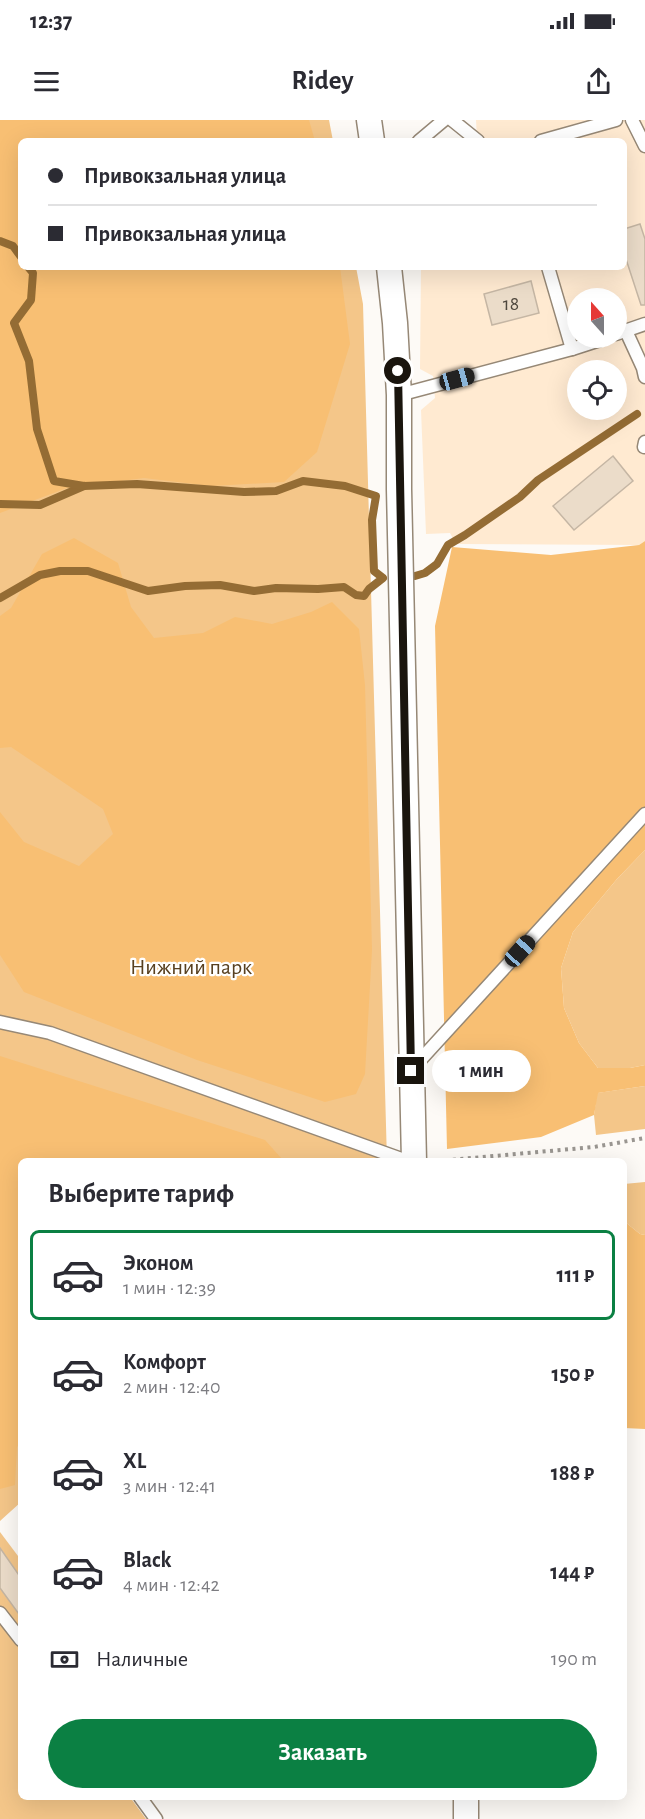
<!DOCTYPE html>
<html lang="ru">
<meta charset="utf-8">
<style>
:root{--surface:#fff;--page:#f7f7f7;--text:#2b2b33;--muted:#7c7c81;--line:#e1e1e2;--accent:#0b8043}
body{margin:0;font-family:"Alegreya Sans",sans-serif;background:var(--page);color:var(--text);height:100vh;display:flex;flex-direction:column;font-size:22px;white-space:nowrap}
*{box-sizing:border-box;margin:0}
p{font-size:20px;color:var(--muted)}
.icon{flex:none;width:33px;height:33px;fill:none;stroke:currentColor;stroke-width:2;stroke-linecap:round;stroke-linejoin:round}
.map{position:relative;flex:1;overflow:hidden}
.side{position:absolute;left:18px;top:1038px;width:609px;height:642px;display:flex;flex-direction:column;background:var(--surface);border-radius:9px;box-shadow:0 6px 24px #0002}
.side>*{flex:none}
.guide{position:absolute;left:18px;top:18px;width:609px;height:132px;border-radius:9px;box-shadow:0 6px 24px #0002;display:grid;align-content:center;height:132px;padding:0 30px;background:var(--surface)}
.needle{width:39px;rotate:339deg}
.fabs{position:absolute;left:567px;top:168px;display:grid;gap:12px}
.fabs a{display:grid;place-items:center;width:60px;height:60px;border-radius:50%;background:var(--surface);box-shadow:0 6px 24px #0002;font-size:30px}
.end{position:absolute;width:27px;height:27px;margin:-14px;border:8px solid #1a150e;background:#fff;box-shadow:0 0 0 3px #fff}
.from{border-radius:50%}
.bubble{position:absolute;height:42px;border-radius:21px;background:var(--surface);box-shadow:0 6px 24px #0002;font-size:20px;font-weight:700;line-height:42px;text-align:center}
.car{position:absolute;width:18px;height:36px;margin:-18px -9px;border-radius:8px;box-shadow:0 0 4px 2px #0007;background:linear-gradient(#222 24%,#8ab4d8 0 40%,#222 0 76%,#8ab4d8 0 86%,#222 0)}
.guide b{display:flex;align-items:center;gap:21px;height:57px;font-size:22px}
.guide b+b{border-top:2px solid var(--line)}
.guide i{width:15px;height:15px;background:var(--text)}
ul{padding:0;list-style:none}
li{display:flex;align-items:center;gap:18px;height:90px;margin:0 12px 9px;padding:0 18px;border:3px solid transparent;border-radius:9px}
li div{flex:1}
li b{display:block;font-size:22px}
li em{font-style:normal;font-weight:700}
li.on{border-color:var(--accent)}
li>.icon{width:54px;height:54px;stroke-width:1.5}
h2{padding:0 30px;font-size:27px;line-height:72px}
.pay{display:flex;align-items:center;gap:15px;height:66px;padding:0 30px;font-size:22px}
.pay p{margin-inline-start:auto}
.button{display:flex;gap:12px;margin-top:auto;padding:12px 30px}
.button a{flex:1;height:69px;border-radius:36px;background:var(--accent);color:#fff;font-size:24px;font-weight:700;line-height:69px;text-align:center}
.status{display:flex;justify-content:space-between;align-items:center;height:42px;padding:0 30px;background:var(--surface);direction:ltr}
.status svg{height:16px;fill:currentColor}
header{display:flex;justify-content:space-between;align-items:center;height:78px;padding:0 30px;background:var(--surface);font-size:27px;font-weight:700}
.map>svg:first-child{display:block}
.built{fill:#ffead1;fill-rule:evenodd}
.green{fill:#f4c689}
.forest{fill:#f8bf73}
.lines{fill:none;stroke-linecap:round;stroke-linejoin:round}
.stream{stroke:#946c34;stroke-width:8}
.building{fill:#ebdcc9;stroke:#c5b6a4;stroke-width:1.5}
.lane-casing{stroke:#968876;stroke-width:15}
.street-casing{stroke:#968876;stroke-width:27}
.path{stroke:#9a9691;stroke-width:4;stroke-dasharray:3 4.5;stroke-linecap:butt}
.lane{stroke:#fff;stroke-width:12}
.street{stroke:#fff;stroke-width:24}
.route{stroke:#1a150e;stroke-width:8}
.labels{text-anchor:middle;stroke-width:4.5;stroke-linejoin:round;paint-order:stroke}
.number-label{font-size:20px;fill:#4e473d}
.park-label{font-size:22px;fill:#584020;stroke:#fff}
</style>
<div class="status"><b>12:37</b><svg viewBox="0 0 49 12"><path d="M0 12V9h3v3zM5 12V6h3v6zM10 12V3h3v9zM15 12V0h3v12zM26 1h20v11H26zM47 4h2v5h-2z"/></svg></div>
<header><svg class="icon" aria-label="menu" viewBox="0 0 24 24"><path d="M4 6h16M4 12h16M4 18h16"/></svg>Ridey<svg class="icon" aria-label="share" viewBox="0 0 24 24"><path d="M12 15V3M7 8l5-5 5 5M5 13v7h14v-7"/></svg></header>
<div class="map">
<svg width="645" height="1699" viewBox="0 0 645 1699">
<rect width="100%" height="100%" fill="#fdfaf6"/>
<path class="built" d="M476,0H645V421L639,425L456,424L450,413L426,414L421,290L435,278L433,256L420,249L421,147H624V21H475L477,19ZM578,178H616V218H578ZM578,250H616V290H578Z"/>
<g class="green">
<path d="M0,0H329L333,21H21V147H356L363,184L387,1041H21V1382L0,1401Z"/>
<path d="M645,730V945L630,948H598L579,923L564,888L561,848L573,812L617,759Z"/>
<path d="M645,966V1009L596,1015L594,995L597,973Z"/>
<path d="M645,1062V1115L640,1114L624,1101V1064Z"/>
<path d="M0,1412L21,1440V1508L11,1516L21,1530V1677H130L146,1699H0Z"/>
</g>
<g class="forest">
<path d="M0,0H309L315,21H21V147H340L350,224L317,332L284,362L211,366L144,358L67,368L0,393Z"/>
<path d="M74,418L118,443L131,487L154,518L203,513L235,497L272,504L311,492L332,482L359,509L365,565L372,830L365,954L356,974L325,982L197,940L24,872L0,835V692L24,722L79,746L113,714L103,689L11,627L0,628V496L11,488L42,434Z"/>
<path d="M645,421V730L617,759L573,812L561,848L564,888L579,923L598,948H630L645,945V966L598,973L594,995L541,1017L447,1029L435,506L452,427L551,435L639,425Z"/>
<path d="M0,936L265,1020L282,1039V1041H21V1323L17,1327L15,1365L0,1369Z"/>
<path d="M624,1101L640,1114L645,1115V1309L624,1308Z"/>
</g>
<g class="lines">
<g class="stream">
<path d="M0,121L13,126L21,137"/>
<path d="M0,384L40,385L84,366"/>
<path d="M415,456L425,453L437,444L448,425L465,415L520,377L538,360L637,294"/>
<path d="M0,478L40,455L60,451H88L148,471L185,466L220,465L254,471L276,468L318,469L344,467L356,475L364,476L369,469L383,458L374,451L372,400L376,376L345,366L303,361L276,371L244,372L137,364L84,366L54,361L37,309L29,241L14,203L31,180L33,153L28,147"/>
</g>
</g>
<g class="building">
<path d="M640,104L645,119V185H641L624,133V109Z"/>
<path d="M531,161L539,193L492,205L484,174Z"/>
<path d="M613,336L633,361L574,410L553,386Z"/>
<path d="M0,1428L21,1458V1497L0,1468Z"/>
</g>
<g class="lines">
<defs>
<g id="lane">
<path d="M452,0L478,21"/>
<path d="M632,0L645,26"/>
<path d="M419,21L444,0"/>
<path d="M541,21L616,0"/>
<path d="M548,147L572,229"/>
<path d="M626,211L643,248L645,257"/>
<path d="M616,214L645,204"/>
<path d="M399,275L572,229L606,218"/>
<path d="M644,327L645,322"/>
<path d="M0,902L50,913L407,1041"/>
<path d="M413,948L645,694"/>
<path d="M0,1493L21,1520"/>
<path d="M140,1677L156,1699"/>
</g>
<g id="street">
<path d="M369,0L372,21"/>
<path d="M389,147L395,203L399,275V369L414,1041"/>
<path d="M466,1677V1699"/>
</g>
</defs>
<use href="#lane" class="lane-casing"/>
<use href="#street" class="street-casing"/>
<path class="path" d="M438,1041L594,1027L645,1018"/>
<use href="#lane" class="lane"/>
<use href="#street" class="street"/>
</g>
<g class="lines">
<path class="route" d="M398,251L411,951"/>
</g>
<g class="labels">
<g class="number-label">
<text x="511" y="190">18</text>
</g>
<g class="park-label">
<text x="191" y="854">Нижний парк</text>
</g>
</g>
</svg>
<div class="fabs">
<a><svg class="needle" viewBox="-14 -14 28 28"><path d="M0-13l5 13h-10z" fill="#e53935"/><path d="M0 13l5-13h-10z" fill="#7c7c81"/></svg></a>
<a><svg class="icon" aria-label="locate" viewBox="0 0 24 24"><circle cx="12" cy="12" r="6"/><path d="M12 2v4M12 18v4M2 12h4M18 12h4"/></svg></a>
</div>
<i class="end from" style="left:398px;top:251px"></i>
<i class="end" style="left:411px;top:951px"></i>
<div class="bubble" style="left:432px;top:930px;width:99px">1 мин</div>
<i class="car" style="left:457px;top:259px;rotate:75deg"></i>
<i class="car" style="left:520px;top:831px;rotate:42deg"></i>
<div class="guide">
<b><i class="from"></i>Привокзальная улица</b>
<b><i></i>Привокзальная улица</b>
</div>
<section class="side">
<h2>Выберите тариф</h2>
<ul>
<li class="on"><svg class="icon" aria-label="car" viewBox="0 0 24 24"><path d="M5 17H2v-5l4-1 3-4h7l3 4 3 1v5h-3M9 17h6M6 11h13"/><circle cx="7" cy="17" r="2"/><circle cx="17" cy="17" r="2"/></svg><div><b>Эконом</b><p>1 мин · 12:39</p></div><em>111 ₽</em></li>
<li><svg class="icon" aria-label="car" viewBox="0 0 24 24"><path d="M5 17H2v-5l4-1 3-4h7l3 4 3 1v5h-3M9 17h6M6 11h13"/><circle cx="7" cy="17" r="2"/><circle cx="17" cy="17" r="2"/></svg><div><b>Комфорт</b><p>2 мин · 12:40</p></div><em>150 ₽</em></li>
<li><svg class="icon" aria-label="car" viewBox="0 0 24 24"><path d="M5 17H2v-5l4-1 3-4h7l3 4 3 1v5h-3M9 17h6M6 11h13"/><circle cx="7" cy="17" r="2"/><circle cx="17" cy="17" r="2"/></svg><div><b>XL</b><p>3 мин · 12:41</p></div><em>188 ₽</em></li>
<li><svg class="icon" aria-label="car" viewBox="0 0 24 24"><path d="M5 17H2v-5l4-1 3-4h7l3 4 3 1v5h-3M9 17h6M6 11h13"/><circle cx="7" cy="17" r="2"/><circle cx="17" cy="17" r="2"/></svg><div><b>Black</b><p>4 мин · 12:42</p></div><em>144 ₽</em></li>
</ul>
<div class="pay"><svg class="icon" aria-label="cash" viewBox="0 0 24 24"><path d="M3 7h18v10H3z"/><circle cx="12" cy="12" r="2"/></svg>Наличные<p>190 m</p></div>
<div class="button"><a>Заказать</a></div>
</section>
</div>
